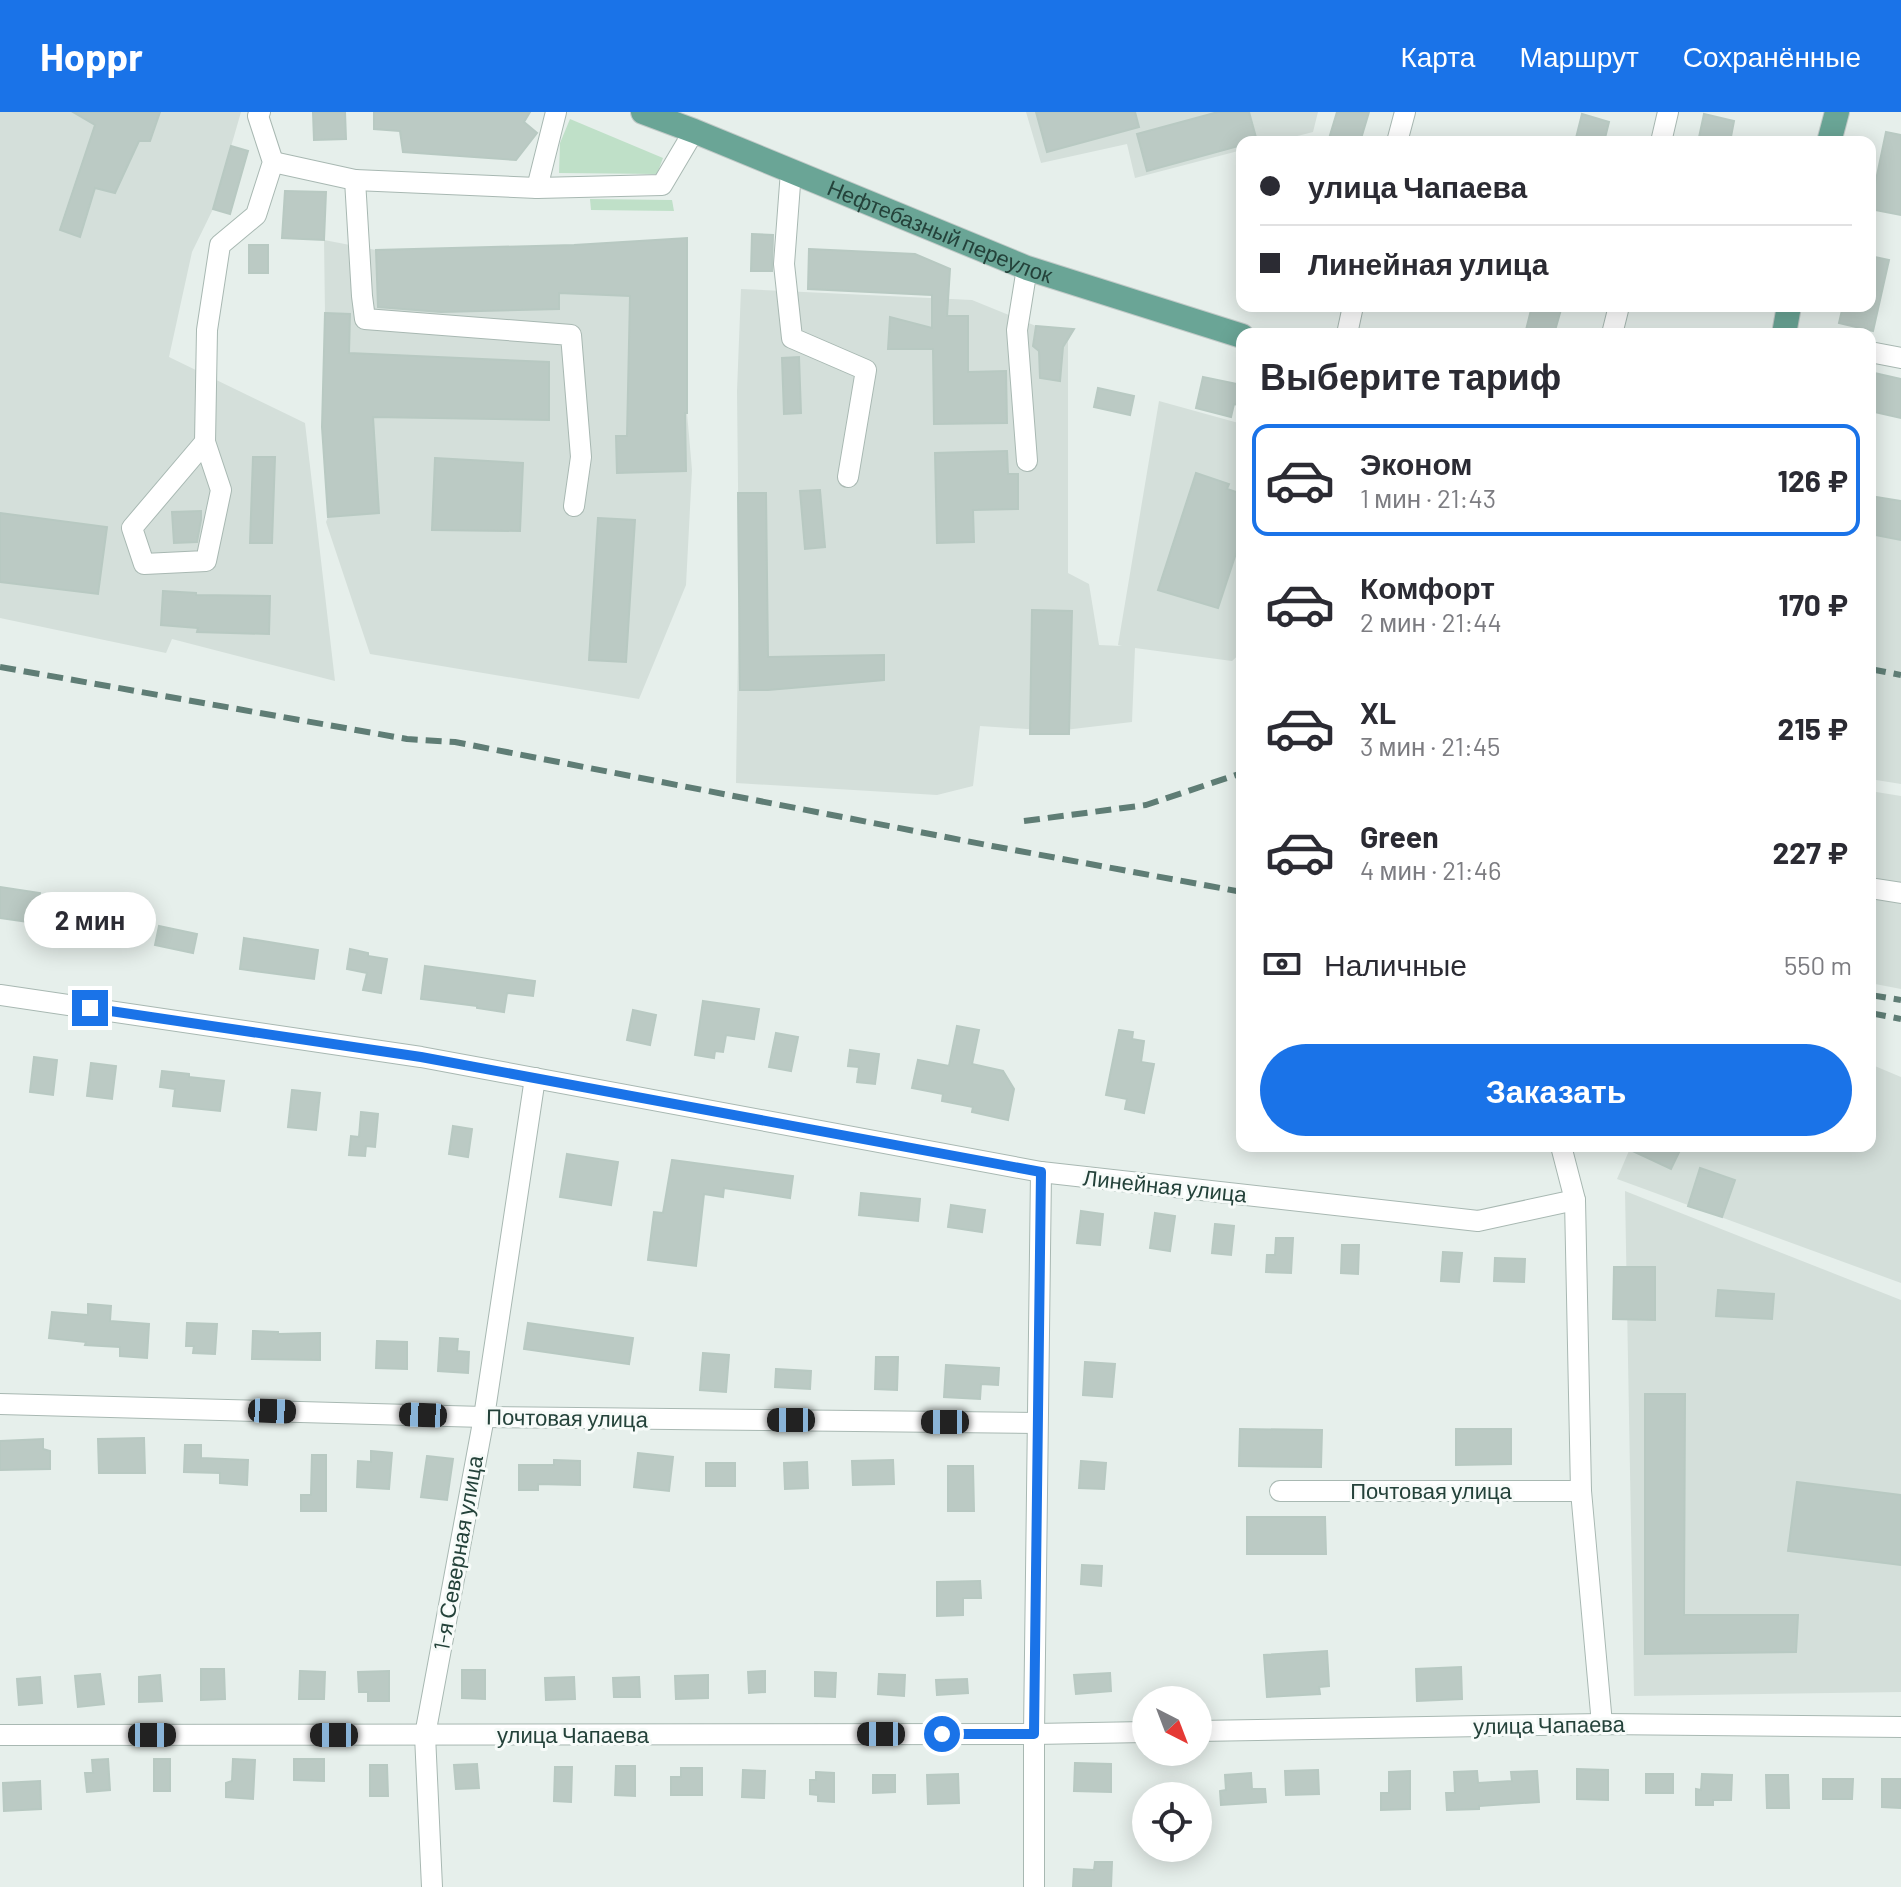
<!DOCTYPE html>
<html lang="ru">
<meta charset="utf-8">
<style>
:root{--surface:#fff;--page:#f7f7f7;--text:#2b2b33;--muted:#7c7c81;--line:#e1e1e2;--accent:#1a73e8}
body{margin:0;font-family:Barlow,sans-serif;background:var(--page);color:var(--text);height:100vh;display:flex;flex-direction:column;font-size:30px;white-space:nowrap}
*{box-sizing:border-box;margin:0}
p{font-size:26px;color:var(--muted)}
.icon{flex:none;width:44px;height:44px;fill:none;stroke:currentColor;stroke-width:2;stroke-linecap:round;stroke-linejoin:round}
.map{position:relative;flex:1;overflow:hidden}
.sheet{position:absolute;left:1236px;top:216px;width:640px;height:824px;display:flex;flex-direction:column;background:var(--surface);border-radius:16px;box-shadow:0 4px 20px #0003}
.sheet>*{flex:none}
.top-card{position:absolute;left:1236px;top:24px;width:640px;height:176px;border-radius:16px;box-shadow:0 4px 20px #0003;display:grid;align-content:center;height:176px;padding:0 24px;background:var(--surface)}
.needle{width:52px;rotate:138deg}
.fabs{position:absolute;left:1132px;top:1574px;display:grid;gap:16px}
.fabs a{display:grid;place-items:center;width:80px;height:80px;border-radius:50%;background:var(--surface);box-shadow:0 4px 20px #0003;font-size:40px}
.end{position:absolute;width:36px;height:36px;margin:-18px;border:10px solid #1a73e8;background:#fff;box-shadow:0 0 0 4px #fff}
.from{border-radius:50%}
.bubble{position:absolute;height:56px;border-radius:28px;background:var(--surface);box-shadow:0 4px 20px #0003;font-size:26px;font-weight:700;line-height:56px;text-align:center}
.car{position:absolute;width:24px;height:48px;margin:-24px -12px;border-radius:10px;box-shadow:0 0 6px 2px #0007;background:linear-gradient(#222 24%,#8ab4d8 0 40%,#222 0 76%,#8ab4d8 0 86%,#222 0)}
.top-card b{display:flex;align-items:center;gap:28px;height:76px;font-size:30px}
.top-card b+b{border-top:2px solid var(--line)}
.top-card i{width:20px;height:20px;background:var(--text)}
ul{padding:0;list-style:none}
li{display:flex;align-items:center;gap:24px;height:112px;margin:0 16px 12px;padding:0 8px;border:4px solid transparent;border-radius:16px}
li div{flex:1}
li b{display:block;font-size:30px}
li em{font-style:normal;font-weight:700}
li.on{border-color:var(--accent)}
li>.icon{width:72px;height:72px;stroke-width:1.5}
h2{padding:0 24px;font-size:36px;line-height:96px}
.pay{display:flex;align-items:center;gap:20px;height:88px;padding:0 24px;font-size:30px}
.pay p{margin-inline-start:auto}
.primary-button{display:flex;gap:16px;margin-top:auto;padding:16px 24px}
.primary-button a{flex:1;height:92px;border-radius:48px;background:var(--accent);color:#fff;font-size:32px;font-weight:700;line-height:92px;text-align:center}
header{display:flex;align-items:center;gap:48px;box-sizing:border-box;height:112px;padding:0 40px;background:var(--accent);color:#fff}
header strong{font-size:38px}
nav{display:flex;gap:44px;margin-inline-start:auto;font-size:28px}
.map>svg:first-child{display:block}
.built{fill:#d4dfda}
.grass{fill:#bfe0c8}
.building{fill:#bbcac4;stroke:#b8c9c2;stroke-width:2}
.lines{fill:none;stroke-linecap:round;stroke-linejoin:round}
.minor-casing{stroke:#a8b8b2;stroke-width:22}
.major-casing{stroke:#c2cac8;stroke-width:26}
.minor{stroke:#fff;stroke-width:20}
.major{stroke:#6aa596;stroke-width:24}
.rail{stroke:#5f7d75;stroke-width:6;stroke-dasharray:16 8;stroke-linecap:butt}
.route{stroke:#1a73e8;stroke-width:10}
.labels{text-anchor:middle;stroke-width:6;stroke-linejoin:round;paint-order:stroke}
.street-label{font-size:22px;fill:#24423a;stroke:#f7fbf9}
</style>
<header>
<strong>Hoppr</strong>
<nav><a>Карта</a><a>Маршрут</a><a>Сохранённые</a></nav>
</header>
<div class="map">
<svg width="1901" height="1775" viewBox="0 0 1901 1775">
<rect width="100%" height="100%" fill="#e6efeb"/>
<g class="built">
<path d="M0,0H241L213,97L192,140L169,245L305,311L335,569L172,527L166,541L0,506Z"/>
<path d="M1026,0H1318L1313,20L1274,30H1242V38L1135,66L1127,32L1041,51Z"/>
<path d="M687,126V301L692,358L686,473L639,587L370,542L326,410L328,405L322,304L325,201L324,128L376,138L574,133Z"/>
<path d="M741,177L972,188L1036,214L1074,217L1068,229V461L1089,472L1099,533L1122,534L1118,533L1159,289L1242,312V540L1232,549L1135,536L1132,610L1056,619L980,614L973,674L937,683L736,671L739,466L737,279Z"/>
<path d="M1870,384L1901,389V672L1870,667Z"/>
<path d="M1870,679L1901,684V877L1870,871Z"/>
<path d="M1870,952L1901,965V1171L1617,1067L1631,1034H1870Z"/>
<path d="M1625,1079L1901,1188V1580L1634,1584Z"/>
</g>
<g class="grass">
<path d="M570,7L663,46L657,62L559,61L560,31Z"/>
<path d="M590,87L672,88L674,99L591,98Z"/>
</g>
<g class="building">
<path d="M73,0H160L150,29H139L115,81L95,76L80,125L60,118L95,13Z"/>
<path d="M313,0H345L346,27L314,28Z"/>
<path d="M374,0H530L524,10L537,21L516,48L403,40L400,19L374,17Z"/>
<path d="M1036,0H1135L1139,15L1047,40Z"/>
<path d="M1218,0H1249L1257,29L1242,30V33L1147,59L1137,22Z"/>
<path d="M1337,0H1369L1360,30H1328Z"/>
<path d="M1582,2L1609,10L1604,30H1575Z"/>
<path d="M1704,2L1734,9L1730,30H1698Z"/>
<path d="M1886,20L1901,23V103L1870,97Z"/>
<path d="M231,34L248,39L230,102L213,97Z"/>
<path d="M285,79L326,80L324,128L282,126Z"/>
<path d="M752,122L773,123L772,159H751Z"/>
<path d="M687,126V301H685L686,359L617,361L616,324H627L630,184L559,181V197L441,200L378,195L376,138L574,133Z"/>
<rect x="249" y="133" width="19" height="28"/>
<path d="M809,137L915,142L950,157L947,204H968V260L1006,259L1007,311L934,312L933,237H888L890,205L932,216V183L808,177Z"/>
<path d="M1870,144L1889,148L1873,219L1839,211L1843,194H1870Z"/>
<path d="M1532,194H1562L1554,222H1541L1526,218Z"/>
<path d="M325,201L350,202L349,241L549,250V308L373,305L379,401L328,405L322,315Z"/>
<path d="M1036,214L1074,217L1063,235L1060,269L1040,266L1039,239L1033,234Z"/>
<path d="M799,245L801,301L784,302L782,246Z"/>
<path d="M1870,260L1901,267V306L1870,299Z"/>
<path d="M1203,265L1242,273V294L1234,292L1231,305L1196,296Z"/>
<path d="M1098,276L1134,284L1130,303L1094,295Z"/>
<path d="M1007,339L1008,362H1018V397L973,398L974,430L937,431L935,341Z"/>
<path d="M253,345H275L272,431H250Z"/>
<path d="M435,346L523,351L520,419L432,418Z"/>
<path d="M1196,361L1229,372L1227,377L1242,382V423L1218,496L1158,478Z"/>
<path d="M820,378L825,435L805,437L800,379Z"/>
<path d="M738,381H766L768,545L884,543V568L768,578H740Z"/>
<path d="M1870,384L1901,389V428L1870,422Z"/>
<path d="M201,399V408L197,430L174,431L172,400Z"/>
<path d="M0,401L107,415L98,482L0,470Z"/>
<path d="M598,406L635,408L626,550L589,548Z"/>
<path d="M163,479L196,481V483L270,484L269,522L197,520L198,516L161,513Z"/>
<path d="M1032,498L1072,499L1069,622H1030Z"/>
<path d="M0,775L40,781L36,811L0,806Z"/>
<path d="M92,793L112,796L107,824L87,820Z"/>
<path d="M159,814L197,822L193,841L155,833Z"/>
<path d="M244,826L318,838L314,867L240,857Z"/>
<path d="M350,837L368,841V844L387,847L381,881L363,878L367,861L347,857Z"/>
<path d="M425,854L535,869L533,884L507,881L504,900L477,896V894L421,887Z"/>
<path d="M703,889L759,897L754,927L726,923L723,940L715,939L714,946L695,943Z"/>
<path d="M633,898L656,903L650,933L627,928Z"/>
<path d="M957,914L979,918L972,952L1003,959L1014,977L1008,1008L972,1000L973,995L942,989L943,982L912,976L918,948L949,954Z"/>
<path d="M1119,918L1133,920L1132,927L1144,929L1141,950L1154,952L1144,1001L1125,997L1127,987L1106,983Z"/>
<path d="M776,921L798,925L791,959L769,955Z"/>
<path d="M850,938L879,942L875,972L857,970L859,955L848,954Z"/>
<path d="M34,945L57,948L53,983L30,980Z"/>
<path d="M91,951L116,954L112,987L87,984Z"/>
<path d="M162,959L189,962V965L224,969L220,999L173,994L175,977L160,975Z"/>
<path d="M292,978L320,981L316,1018L288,1015Z"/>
<path d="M361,1000L378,1002L375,1035L366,1034L365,1044L349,1043L351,1024L359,1025Z"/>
<path d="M453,1014L472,1017L468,1045L449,1042Z"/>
<path d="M1622,1034H1682L1671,1057Z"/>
<path d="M567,1042L618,1050L611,1093L560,1085Z"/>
<path d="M672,1048L793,1064L790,1086L724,1076L723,1085L704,1082L696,1154L648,1148L654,1100L663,1101Z"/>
<path d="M1700,1056L1735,1068L1722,1105L1688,1094Z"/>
<path d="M861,1081L920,1087L918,1109L859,1103Z"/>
<path d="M951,1093L985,1098L982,1120L948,1115Z"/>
<path d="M1081,1099L1103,1102L1100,1133L1077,1131Z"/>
<path d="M1155,1101L1175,1104L1170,1139L1150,1136Z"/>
<path d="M1215,1112L1234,1114L1231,1143L1212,1141Z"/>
<path d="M1276,1126H1293L1291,1161L1266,1160L1267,1143H1275Z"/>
<path d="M1342,1133H1359L1358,1162L1341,1161Z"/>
<path d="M1443,1140L1462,1141L1459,1170L1441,1169Z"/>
<path d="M1495,1146L1525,1147L1524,1170L1494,1169Z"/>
<path d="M1614,1155H1655V1208L1613,1207Z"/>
<path d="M1718,1178L1774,1182L1772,1207L1716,1204Z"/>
<path d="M88,1192L111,1194L110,1209L149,1212L147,1246L120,1244V1235L85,1233L86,1230L49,1226L52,1200L88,1203Z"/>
<path d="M187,1211L217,1212L215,1242L193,1241L194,1234H186Z"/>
<path d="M528,1211L633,1226L629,1252L524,1237Z"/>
<path d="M253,1219L278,1220V1222L320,1221V1248L252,1247Z"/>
<path d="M440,1226L458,1227L457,1239L469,1240L468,1261L438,1259Z"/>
<path d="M377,1229L407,1230V1257L376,1256Z"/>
<path d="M703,1241L729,1243L726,1280L700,1278Z"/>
<path d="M876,1245H898L897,1278L875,1277Z"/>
<path d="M1085,1250L1115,1252L1112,1285L1083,1283Z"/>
<path d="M946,1253L999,1256L998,1273L981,1272L980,1287L944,1285Z"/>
<path d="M776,1257L811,1259L810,1277L775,1275Z"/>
<path d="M1645,1282H1685L1684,1503H1798L1796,1540L1645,1542Z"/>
<path d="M1240,1317L1322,1318L1321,1355L1239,1354Z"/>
<path d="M1456,1317H1511V1352L1456,1353Z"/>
<path d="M144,1326L145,1361H99L98,1327Z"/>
<path d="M43,1327V1337L50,1339V1357L0,1358V1329Z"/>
<path d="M185,1333H201V1346L248,1348L247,1373L220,1371V1361L184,1360Z"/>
<path d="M371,1339L392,1341L389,1377L357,1375L358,1349L371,1350Z"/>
<path d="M638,1341L673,1345L669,1379L634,1375Z"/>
<path d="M312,1343H326V1399H301V1383H311Z"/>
<path d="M427,1344L453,1347L447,1388L421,1385Z"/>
<path d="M554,1348L580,1349V1373L538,1372V1378H519V1353H554Z"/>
<path d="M893,1348L894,1372L853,1373L852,1349Z"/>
<path d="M1081,1349L1106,1351L1104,1377L1079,1376Z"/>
<path d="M807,1350L808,1376L785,1377L784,1351Z"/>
<rect x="706" y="1351" width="29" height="23"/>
<path d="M948,1354H973L974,1399H948Z"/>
<path d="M1797,1370L1901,1383V1453L1788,1439Z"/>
<path d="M1247,1405H1325L1326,1442H1247Z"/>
<path d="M1082,1453L1102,1454L1101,1474L1081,1472Z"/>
<path d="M980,1469L981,1486H963V1503L937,1504V1470Z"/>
<path d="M1327,1539L1329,1574L1319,1575L1320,1582L1267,1585L1264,1543Z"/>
<path d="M1461,1555L1462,1587L1417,1589L1416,1557Z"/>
<path d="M201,1557H224L225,1587L201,1588Z"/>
<path d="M462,1558H485V1587L462,1586Z"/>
<path d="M300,1559L325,1560L324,1587H299Z"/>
<path d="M389,1559V1589H368V1580H359L358,1560Z"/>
<path d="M765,1559V1580L749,1581L748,1560Z"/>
<path d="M815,1560L836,1561L835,1585L815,1584Z"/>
<path d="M1110,1561L1111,1579L1076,1582L1074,1563Z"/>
<path d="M100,1562L104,1592L78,1595L75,1564Z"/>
<path d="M879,1562L905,1563L904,1584L878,1582Z"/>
<path d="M160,1563L162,1589L139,1590V1565Z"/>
<path d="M708,1563V1586L676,1587L675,1564Z"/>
<path d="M40,1565L42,1591L19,1593L17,1567Z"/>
<path d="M574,1565L575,1587L546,1588L545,1566Z"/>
<path d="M639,1565L640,1585H614L613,1566Z"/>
<path d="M967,1567L968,1581L937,1583L936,1568Z"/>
<path d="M108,1647L110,1678L87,1680L85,1661H93L92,1648Z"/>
<rect x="154" y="1647" width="16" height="32"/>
<path d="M233,1647L255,1648L253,1687L226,1685V1671L232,1669Z"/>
<path d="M294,1647H324V1669L294,1668Z"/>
<path d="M1075,1651L1111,1652V1680L1074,1679Z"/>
<path d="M477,1652L479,1676L456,1677L454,1653Z"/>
<path d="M370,1653H387L388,1684H370Z"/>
<path d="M616,1654H635V1684L615,1683Z"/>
<path d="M555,1655H572L571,1690L554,1689Z"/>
<path d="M681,1656H702V1683H671V1665H681Z"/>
<path d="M1577,1657L1608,1658V1688L1577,1687Z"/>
<path d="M743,1658L765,1659L764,1686L742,1685Z"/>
<path d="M1318,1658L1319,1682L1286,1683L1285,1659Z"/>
<path d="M1410,1659V1697L1381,1698V1681H1389V1660Z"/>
<path d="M1477,1659L1478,1671L1512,1669L1511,1660L1537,1659L1539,1690L1479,1694V1697L1447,1698L1446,1681H1455L1454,1660Z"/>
<path d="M816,1660L834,1661V1690L818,1689V1683L810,1682V1668H816Z"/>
<path d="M1251,1661L1252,1677H1265L1266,1690L1221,1693L1220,1679L1226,1678L1225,1663Z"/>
<path d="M958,1662L959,1691L928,1692L927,1663Z"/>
<rect x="1646" y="1662" width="27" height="19"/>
<path d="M1702,1662L1732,1663L1731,1688H1713V1693H1696V1677L1701,1678Z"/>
<path d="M873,1663H895V1680L873,1681Z"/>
<path d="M1766,1663H1788L1789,1696H1767Z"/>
<path d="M1823,1667H1853L1852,1687H1823Z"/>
<path d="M1882,1667H1901V1696L1882,1695Z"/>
<path d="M40,1669L41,1697L4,1699L3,1671Z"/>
<path d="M1095,1750H1112L1111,1775H1073L1074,1757L1094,1758Z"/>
</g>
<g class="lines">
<defs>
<g id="minor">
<path d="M556,0L537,76L662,73L694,19"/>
<path d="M1397,30L1405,0"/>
<path d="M1661,30L1668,0"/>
<path d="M273,50L355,68L362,184L365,207L571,223L581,345L574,394"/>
<path d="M791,59L784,152L792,226L866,258L848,365"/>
<path d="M355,68L537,76"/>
<path d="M1347,222L1353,194"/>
<path d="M1612,222L1619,194"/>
<path d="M1870,240L1901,246"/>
<path d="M205,330L132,416L144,452L206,449L221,378L205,330L207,218L220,133L256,103L273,50L258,4L260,0"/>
<path d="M1027,349L1017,218L1027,156"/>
<path d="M1870,776L1901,781"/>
<path d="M0,883L421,945L1041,1060L1478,1109L1575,1088"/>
<path d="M1561,1034L1575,1088L1581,1379L1602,1612"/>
<path d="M0,1292L484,1305L1037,1311"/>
<path d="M1280,1379H1581"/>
<path d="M1198,1619L1602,1612L1901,1615"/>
<path d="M0,1623L1034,1622L1146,1620"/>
<path d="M432,1775L425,1623L484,1305L535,966"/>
<path d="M1034,1775V1622L1041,1060"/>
</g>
<g id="major">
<path id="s1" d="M643,0L694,19L1027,156L1242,224"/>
<path d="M1829,30L1837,0"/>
<path d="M1784,222L1789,194"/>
</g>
</defs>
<use href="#minor" class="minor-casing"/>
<use href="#major" class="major-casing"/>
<use href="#minor" class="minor"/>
<use href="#major" class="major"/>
<g class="rail">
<path d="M0,555L407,627L455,630L992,734L1242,780"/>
<path d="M1870,557L1901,563"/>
<path d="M1024,709L1146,693L1242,661"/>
<path d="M1870,883L1901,888"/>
<path d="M1870,901L1901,907"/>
</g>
</g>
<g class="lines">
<path class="route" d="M90,896L421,945L1041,1060L1034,1622H942"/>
</g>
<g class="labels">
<g class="street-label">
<text dy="8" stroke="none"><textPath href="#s1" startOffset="320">Нефтебазный переулок</textPath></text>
<text transform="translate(1165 1074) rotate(6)" y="8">Линейная улица</text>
<text transform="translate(567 1306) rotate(1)" y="8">Почтовая улица</text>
<text x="1431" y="1387">Почтовая улица</text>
<text transform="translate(458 1441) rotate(-80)" y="8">1-я Северная улица</text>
<text transform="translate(1549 1613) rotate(-1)" y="8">улица Чапаева</text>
<text x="573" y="1631">улица Чапаева</text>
</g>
</g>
</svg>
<div class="fabs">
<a><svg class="needle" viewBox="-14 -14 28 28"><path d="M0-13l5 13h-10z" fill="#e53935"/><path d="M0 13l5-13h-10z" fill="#7c7c81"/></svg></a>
<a><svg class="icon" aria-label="locate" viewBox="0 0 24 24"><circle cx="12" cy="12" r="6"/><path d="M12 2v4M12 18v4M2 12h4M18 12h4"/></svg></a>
</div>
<i class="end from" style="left:942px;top:1622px"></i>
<i class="end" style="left:90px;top:896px"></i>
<div class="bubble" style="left:24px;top:780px;width:132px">2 мин</div>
<i class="car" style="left:272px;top:1299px;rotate:92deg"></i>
<i class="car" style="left:423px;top:1303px;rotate:272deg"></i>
<i class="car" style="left:791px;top:1308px;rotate:270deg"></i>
<i class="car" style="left:945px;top:1310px;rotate:270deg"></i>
<i class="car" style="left:881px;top:1622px;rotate:270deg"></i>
<i class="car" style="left:152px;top:1623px;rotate:90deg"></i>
<i class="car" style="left:334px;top:1623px;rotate:270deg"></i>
<div class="top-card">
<b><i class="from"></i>улица Чапаева</b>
<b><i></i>Линейная улица</b>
</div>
<section class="sheet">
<h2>Выберите тариф</h2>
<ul>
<li class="on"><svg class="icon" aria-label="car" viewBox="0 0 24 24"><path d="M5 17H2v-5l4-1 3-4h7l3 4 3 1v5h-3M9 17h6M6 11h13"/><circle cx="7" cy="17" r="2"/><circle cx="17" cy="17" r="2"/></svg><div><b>Эконом</b><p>1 мин · 21:43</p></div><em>126 ₽</em></li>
<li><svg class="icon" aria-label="car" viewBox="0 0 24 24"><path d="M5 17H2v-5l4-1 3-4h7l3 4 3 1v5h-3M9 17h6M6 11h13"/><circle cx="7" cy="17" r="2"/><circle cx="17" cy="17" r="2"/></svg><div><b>Комфорт</b><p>2 мин · 21:44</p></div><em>170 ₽</em></li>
<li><svg class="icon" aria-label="car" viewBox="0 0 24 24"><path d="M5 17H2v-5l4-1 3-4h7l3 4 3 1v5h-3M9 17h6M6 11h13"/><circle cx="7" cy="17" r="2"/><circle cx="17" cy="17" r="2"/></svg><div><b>XL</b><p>3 мин · 21:45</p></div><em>215 ₽</em></li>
<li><svg class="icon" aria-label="car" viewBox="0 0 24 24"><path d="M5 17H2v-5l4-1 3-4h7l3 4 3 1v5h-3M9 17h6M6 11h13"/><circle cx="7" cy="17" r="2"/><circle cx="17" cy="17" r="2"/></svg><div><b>Green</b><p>4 мин · 21:46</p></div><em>227 ₽</em></li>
</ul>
<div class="pay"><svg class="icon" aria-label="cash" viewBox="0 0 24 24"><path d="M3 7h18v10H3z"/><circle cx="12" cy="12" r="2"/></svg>Наличные<p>550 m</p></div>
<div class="primary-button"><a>Заказать</a></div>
</section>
</div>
